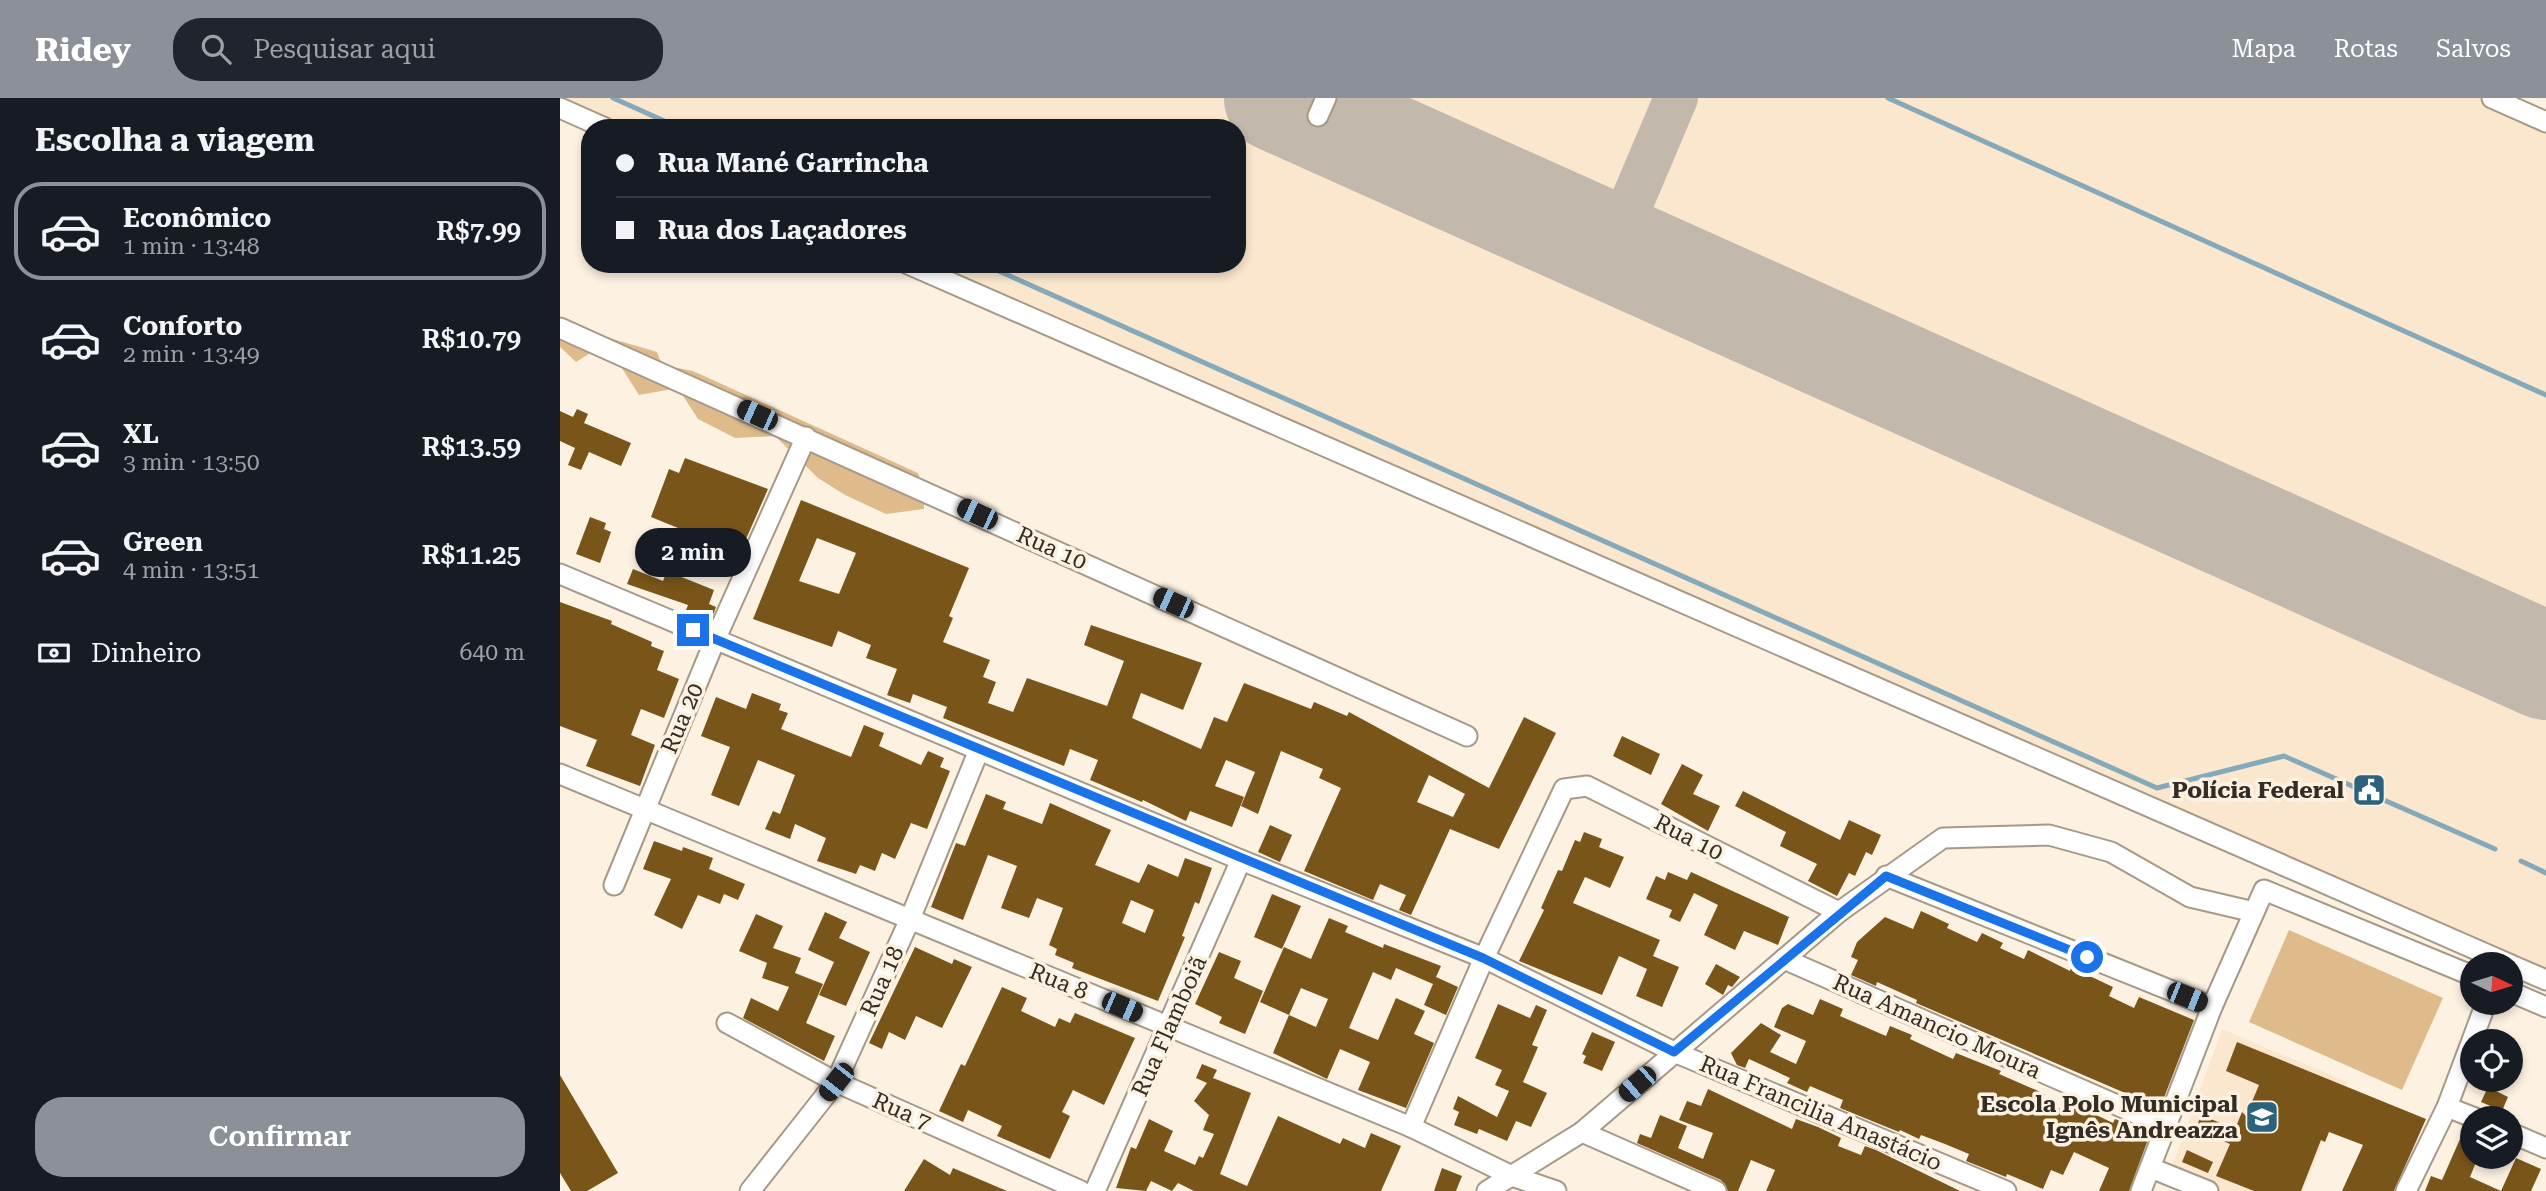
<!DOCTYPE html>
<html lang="pt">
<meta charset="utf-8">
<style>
:root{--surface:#171b24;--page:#20242c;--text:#f1f3f6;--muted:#9ea1a6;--line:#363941;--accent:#8c9099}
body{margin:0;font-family:"Roboto Serif",serif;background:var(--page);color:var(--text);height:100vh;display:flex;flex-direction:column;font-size:26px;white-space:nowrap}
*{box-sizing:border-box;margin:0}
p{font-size:23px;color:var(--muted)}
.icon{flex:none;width:38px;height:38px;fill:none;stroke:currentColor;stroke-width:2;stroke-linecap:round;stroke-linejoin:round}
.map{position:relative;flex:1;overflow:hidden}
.drawer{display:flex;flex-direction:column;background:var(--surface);width:560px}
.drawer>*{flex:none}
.hud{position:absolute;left:21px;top:21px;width:665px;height:154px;border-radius:28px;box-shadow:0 4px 10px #0003;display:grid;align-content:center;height:154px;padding:0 35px;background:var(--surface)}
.needle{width:46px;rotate:94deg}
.buttons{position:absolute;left:1900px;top:854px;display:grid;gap:14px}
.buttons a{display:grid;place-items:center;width:63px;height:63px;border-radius:50%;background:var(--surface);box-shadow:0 4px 10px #0003;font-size:35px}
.end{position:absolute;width:32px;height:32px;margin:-16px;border:9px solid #1a73e8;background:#fff;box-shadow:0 0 0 4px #fff}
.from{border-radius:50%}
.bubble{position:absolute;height:49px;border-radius:24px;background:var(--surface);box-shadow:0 4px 10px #0003;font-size:23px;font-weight:600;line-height:49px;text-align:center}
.car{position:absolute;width:21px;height:42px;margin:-21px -10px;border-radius:9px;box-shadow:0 0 5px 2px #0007;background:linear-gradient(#222 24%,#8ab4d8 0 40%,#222 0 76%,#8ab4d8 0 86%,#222 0)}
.hud b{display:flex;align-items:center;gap:24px;height:66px;font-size:26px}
.hud b+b{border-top:2px solid var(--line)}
.hud i{width:18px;height:18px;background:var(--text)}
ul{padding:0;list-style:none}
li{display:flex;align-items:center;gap:21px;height:98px;margin:0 14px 10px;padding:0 21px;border:4px solid transparent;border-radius:28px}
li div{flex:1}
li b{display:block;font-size:26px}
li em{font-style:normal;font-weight:600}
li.current{border-color:var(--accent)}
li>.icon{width:63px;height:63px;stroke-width:1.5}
h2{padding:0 35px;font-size:32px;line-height:84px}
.pay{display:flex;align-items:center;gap:18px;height:77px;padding:0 35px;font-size:26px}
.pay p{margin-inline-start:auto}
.cta{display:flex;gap:14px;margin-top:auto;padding:14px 35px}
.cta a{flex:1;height:80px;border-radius:28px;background:var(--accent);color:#fff;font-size:28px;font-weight:600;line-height:80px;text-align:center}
header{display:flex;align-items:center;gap:42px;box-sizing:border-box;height:98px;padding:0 35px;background:var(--accent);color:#fff}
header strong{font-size:33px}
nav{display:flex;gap:38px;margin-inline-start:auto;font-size:24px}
.search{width:490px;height:63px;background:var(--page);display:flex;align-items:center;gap:18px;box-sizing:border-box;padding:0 24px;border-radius:28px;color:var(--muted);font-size:26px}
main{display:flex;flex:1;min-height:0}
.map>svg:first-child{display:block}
.built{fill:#fbe7ce}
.green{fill:#dfbb8c}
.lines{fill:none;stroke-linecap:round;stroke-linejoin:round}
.stream{stroke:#86a9ba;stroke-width:5}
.taxiway{stroke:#c2b8ac;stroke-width:44}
.runway{stroke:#c2b8ac;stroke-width:108}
.building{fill:#7a551a;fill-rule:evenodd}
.minor-casing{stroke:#a79988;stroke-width:23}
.minor{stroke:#fff;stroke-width:19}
.route{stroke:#1a73e8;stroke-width:9}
.labels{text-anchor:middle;stroke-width:7;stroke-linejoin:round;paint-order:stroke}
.street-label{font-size:23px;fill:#332d26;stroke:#fdf2e2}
.poi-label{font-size:23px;font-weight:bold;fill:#332d26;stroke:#fdf2e2;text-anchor:end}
</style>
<header>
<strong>Ridey</strong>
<div class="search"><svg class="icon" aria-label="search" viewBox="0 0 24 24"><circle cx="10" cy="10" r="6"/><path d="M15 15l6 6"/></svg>Pesquisar aqui</div>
<nav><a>Mapa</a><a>Rotas</a><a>Salvos</a></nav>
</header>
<main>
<section class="drawer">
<h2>Escolha a viagem</h2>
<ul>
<li class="current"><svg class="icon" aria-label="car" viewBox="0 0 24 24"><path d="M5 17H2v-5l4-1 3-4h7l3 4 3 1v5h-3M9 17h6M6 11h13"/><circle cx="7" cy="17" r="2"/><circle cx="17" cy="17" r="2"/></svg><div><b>Econômico</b><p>1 min · 13:48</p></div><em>R$7.99</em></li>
<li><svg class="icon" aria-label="car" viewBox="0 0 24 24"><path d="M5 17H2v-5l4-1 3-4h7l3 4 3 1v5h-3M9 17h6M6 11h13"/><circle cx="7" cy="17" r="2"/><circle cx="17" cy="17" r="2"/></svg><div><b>Conforto</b><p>2 min · 13:49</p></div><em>R$10.79</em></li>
<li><svg class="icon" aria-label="car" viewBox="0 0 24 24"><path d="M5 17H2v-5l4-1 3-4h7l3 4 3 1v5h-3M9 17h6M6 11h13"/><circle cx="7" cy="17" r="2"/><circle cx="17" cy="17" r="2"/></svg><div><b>XL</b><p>3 min · 13:50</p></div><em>R$13.59</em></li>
<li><svg class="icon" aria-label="car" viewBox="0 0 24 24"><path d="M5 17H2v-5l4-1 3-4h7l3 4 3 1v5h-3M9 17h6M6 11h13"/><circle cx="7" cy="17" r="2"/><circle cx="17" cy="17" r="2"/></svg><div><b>Green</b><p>4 min · 13:51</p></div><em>R$11.25</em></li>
</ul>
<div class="pay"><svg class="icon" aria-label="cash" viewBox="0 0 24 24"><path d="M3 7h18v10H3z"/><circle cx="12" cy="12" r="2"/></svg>Dinheiro<p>640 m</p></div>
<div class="cta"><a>Confirmar</a></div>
</section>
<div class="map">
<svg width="1986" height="1093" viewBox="0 0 1986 1093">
<rect width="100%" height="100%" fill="#fdf2e2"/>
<g class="built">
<path d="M0,0H1955L1986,14V892L875,408L331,166H677V30H30L0,18Z"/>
<path d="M1662,931L1788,984L1743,1093H1664L1611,1071Z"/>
</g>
<g class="green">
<path d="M0,219L36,236L97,254L102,267L133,273L358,375L364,392V411L326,416L285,397L258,380L215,338L175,340L138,321L118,290L79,297L58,264L32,254L16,264L0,249Z"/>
<path d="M1729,832L1883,900L1842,992L1689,924Z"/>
</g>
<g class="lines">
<g class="stream">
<path d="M53,0L120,30"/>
<path d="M1328,0L1986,297"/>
<path d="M423,166L1597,690L1724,658L1935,751"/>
<path d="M1961,763L1986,775"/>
</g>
<g class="taxiway">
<path d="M1010,131C1035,132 1051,127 1068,108"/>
<path d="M1084,164L1068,141L1066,118L1116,0"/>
</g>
<path class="runway" d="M718,0L1986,568"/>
</g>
<g class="building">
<path d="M17,311L28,316L24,325L71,345L61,368L29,354L21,372L8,367L15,350L0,343V313L13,319Z"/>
<path d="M125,360L208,391L179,457L168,453L170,470L119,478L154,492L149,506L156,509L151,522L126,512L128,507L67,486L73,471L103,483L123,432L91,419L109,371L119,375Z"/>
<path d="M241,402L409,470L389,518L393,520L383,544L430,562L423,579L436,584L428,605L453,614L467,580L547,608L564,563L524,547L531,527L642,565L623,612L581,595L572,620L641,651L654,619L667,624L684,585L751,611L754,604L787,618L789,614L929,690L964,619L996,635L939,751L890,731L851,817L839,812L846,797L820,786L813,802L744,773L781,690L759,680L763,671L721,653L698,716L681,708L695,674L666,662L655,688L684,699L672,729L630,713L626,723L583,702L582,704L530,682L538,662L510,651L504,668L383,620L387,609L353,596L350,605L327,597L337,571L306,560L311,547L278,533L272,549L193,521ZM257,440L296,455L279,496L239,483ZM869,677L905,696L893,719L857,704Z"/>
<path d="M30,419L46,425L44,431L51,434L40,465L16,456Z"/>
<path d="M0,504L52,523L51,526L92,544L91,548L104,553L97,572L119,581L104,620L81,611L71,637L95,647L80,688L26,668L37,642L0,628Z"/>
<path d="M192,595L221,606L219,612L228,615L221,631L291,659L304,627L324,635L319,648L361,667L368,653L384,660L380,669L390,673L367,731L351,725L335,761L322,755L315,773L300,767L296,776L257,763L266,740L235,726L230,741L205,731L213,713L220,716L235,677L198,662L179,708L151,697L170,649L141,638L156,599L186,611Z"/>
<path d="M1062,638L1100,656L1091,677L1053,658Z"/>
<path d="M1122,666L1143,677L1133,696L1160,708L1148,733L1101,706Z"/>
<path d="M1183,693L1280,742L1289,722L1321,737L1312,757L1306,754L1295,778L1289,775L1277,798L1248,783L1257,766L1220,748L1226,734L1175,708Z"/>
<path d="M426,696L446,704L443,711L482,726L490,705L551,732L535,767L579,785L588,766L618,779L625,760L652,770L639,806L635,804L622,838L625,839L598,903L512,870L514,865L495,857L497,851L489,847L503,810L477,800L469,820L441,810L457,768L428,757L403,822L371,809L396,745L405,748ZM571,802L594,812L585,835L562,825Z"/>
<path d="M710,727L732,737L720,764L698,754Z"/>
<path d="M1024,734L1042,741L1039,749L1064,759L1050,790L1025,779L1013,805L1100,842L1093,858L1119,869L1102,909L1076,898L1087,871L1059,858L1042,897L959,863L984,812L981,810L998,772L1002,773L1015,742L1020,744Z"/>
<path d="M94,743L122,753L123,749L153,760L149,771L185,786L178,802L164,796L160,806L138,797L122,831L94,817L111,781L83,771Z"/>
<path d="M1108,774L1127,782L1131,774L1229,819L1218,847L1184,833L1175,852L1144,837L1158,807L1134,795L1120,824L1109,819L1112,812L1086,801L1096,778L1105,782Z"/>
<path d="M712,796L741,808L722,851L694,839Z"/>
<path d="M1361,813L1389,826L1387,830L1417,844L1422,835L1443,845L1440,850L1464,861L1468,852L1510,873L1511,870L1534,880L1553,889L1549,898L1574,910L1579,899L1634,922L1600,1010L1356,905L1357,902L1317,884L1316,888L1291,877L1298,862L1291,859L1297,844L1325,819L1353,831Z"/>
<path d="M265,814L287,824L279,840L310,854L286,908L259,897L274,864L248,852Z"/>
<path d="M196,816L223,828L213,850L241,860L235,875L263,886L246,925L275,938L264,963L183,920L191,900L218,913L229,889L202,880L207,865L179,853Z"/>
<path d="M769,820L788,828L785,834L823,850L824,846L881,868L876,879L898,889L886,917L864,907L873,886L836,870L831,882L813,874L789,930L818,942L836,900L865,913L854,936L874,945L846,1010L798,992L810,964L780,951L767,981L713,955L729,917L700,904L724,849L751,861ZM741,890L768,901L756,929L729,917Z"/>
<path d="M355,849L392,866L394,861L412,869L382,930L356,918L345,942L329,934L322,951L309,945Z"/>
<path d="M659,854L681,863L674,880L703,893L685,936L659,925L662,919L635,906Z"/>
<path d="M1156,866L1180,879L1172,889L1168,887L1163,897L1145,886Z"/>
<path d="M442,889L467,900L461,913L495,929L499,920L510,925L515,915L575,940L544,1007L513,992L502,1014L510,1018L490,1061L437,1038L442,1028L408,1012L403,1024L379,1013L401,966L405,968Z"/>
<path d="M1260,901L1283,911L1280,918L1326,938L1330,928L1352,937L1350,941L1393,961L1396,955L1441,973L1439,976L1485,996L1482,1002L1505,1013L1509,1004L1553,1025L1555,1021L1590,1036L1569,1093H1539L1549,1070L1514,1054L1503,1077L1491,1072L1483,1091L1447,1076L1446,1079L1406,1063L1409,1056L1385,1046L1361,1037L1359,1041L1340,1032L1339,1034L1280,1010L1283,1002L1250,988L1247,994L1227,985L1230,980L1189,961L1185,970L1177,967L1171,955L1201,925L1221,937L1210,954L1236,966L1246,943L1214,929L1222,910L1228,906L1253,917Z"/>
<path d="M938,906L970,920L976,907L987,912L972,947L978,949L963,984L987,995L971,1029L956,1023L947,1043L919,1031L917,1036L894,1027L899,1014L893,1011L898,998L937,1019L949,993L935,987L942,972L915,960Z"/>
<path d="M1032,934L1055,944L1042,973L1023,965L1026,958L1022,956Z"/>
<path d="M1677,944L1866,1021L1834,1093H1782L1803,1047L1769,1034L1765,1044L1761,1042L1741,1093H1694L1656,1078L1670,1046L1636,1031L1641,1017L1675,1031L1682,1014L1686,1018L1699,987L1666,973Z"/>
<path d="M642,966L657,972L653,980L691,995L660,1076L687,1088L718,1018L780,1046L783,1040L805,1050L811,1035L841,1048L821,1093H634L618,1085L612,1093L591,1083L586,1093L556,1090L571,1049L576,1051L589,1021L613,1033L604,1053L635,1067L639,1058L643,1060L654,1036L643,1032L649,1017L634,1003L647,985L636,980Z"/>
<path d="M0,977L58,1075L27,1093H11L0,1075Z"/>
<path d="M1928,989L1948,999L1942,1013L1921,1004Z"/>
<path d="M1148,991L1232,1031L1236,1021L1258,1029L1281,1040L1278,1048L1301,1057L1305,1048L1316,1052L1400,1093H1206L1215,1072L1191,1062L1178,1093H1168L1161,1082L1077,1045L1080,1036L1091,1040L1100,1017L1127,1028L1118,1050L1143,1061L1153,1035L1119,1022L1127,1003L1141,1008Z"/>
<path d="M1900,1041L1913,1046V1059H1918L1910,1079L1941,1093L1956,1060L1981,1071L1971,1093H1865L1871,1078L1882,1082Z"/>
<path d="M1627,1052L1653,1064L1648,1075L1622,1064Z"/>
<path d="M364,1061L390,1077L393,1070L447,1093H344Z"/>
<path d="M882,1070L902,1078L896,1093H874Z"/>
</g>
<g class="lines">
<defs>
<g id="minor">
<path d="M1932,0L1986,24"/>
<path d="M0,10L45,30"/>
<path d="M758,18L766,0"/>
<path d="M348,166L1949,866"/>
<path d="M0,230L907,638"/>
<path d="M0,476L681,762L924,860L1114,954L1446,1093"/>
<path d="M0,676L851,1029L952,1078L996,1093"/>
<path d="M1326,778L1652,909"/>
<path d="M54,787L155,542L246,339"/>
<path d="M1224,861L1607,1029"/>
<path d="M1951,867L1986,882"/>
<path d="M1951,894L1986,909"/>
<path d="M167,925L276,984L521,1093"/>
<path d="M1887,1009L1915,1020"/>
<path d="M851,1029L924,860L1004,691L1027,688L1279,814"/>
<path d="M1022,1034L1156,1093"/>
<path d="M1951,1035L1986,1050"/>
<path d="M1591,1070L1648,1093"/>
<path d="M190,1093L276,984L350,821L419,652"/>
<path d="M535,1093L681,762"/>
<path d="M927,1093L1022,1034L1279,814L1383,740L1489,737L1551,754L1630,799L1694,814"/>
<path d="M1581,1093L1652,909L1704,792L1913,878"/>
<path d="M1846,1093L1887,1009L1926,905"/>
</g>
</defs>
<use href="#minor" class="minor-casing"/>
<use href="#minor" class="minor"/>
</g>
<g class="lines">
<path class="route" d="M133,532L923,860L1114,954L1326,778L1527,859"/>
</g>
<defs>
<symbol id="civic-square" viewBox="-11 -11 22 22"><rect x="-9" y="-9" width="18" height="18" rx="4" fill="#2b627d" stroke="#fdf2e2"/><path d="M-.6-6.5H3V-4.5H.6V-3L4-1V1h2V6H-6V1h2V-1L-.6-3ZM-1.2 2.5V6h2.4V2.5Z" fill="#fff"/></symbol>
<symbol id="school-square" viewBox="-11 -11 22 22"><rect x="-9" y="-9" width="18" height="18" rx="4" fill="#2b627d" stroke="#fdf2e2"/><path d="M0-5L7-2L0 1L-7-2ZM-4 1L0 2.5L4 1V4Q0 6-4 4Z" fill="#fff"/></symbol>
</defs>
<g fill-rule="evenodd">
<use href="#civic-square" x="1790" y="673" width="38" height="38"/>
<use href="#school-square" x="1683" y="1000" width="38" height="38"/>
</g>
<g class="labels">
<g class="street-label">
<text transform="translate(492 450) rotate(24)" y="8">Rua 10</text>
<text transform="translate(122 620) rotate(-67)" y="8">Rua 20</text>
<text transform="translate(1129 739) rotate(27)" y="8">Rua 10</text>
<text transform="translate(322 883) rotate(-66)" y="8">Rua 18</text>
<text transform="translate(499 883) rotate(22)" y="8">Rua 8</text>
<text transform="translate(609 928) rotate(-66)" y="8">Rua Flamboiã</text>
<text transform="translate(1377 928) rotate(24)" y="8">Rua Amancio Moura</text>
<text transform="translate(342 1013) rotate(24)" y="8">Rua 7</text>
<text transform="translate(1261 1015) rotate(23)" y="8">Rua Francilia Anastácio</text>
</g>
<g class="poi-label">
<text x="1784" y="700">Polícia Federal</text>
<text x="1678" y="1014">Escola Polo Municipal<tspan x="1678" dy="26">Ignês Andreazza</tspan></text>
</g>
</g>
</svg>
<div class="buttons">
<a><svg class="needle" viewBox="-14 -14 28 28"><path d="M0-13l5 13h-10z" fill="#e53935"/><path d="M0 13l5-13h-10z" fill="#9ea1a6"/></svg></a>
<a><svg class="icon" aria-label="locate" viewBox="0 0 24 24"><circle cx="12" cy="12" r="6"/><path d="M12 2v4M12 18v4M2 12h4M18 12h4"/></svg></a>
<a><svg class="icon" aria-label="layers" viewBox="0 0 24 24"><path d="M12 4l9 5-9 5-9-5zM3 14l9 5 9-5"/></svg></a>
</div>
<i class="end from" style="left:1527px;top:859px"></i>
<i class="end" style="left:133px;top:532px"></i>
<div class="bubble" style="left:75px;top:430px;width:116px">2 min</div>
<i class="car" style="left:197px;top:317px;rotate:294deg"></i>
<i class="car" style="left:417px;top:416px;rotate:295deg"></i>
<i class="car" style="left:613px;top:505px;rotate:294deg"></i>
<i class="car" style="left:1627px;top:899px;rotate:112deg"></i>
<i class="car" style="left:562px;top:909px;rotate:113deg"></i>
<i class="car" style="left:276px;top:984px;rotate:218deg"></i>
<i class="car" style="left:1077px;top:986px;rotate:229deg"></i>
<div class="hud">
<b><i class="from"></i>Rua Mané Garrincha</b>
<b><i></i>Rua dos Laçadores</b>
</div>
</div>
</main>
